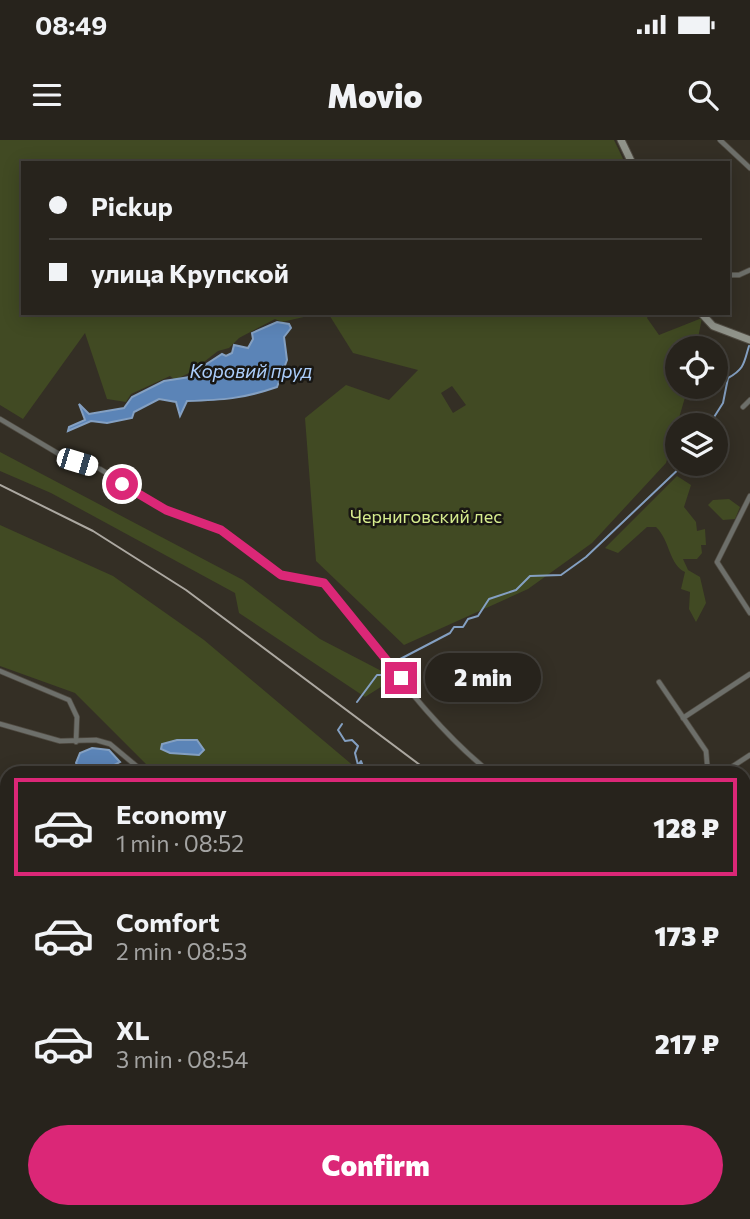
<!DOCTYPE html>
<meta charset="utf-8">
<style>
:root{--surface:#27231c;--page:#332f29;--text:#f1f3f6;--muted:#a4a4a3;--line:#43403b;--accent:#db2777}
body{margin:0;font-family:Commissioner,sans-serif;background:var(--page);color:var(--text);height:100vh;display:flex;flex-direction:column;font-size:26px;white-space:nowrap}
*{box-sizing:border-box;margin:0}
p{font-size:23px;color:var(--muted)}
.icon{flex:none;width:38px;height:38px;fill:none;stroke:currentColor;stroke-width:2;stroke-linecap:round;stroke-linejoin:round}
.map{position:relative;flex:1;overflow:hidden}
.sheet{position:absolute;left:0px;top:626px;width:751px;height:453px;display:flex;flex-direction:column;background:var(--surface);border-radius:21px 21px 0 0;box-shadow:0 4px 18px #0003,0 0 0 2px var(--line)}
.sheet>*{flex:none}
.top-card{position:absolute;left:21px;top:21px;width:709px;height:154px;border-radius:0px;box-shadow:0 4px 18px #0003,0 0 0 2px var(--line);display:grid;align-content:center;height:154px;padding:0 28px;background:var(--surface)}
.tools{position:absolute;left:665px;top:196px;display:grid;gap:14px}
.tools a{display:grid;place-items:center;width:63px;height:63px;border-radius:50%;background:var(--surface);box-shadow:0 4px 18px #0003,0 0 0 2px var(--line);font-size:35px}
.end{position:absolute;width:32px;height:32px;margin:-16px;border:9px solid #db2777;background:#fff;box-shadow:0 0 0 4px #fff}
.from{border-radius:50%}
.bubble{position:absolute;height:49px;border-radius:24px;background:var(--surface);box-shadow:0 4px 18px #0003,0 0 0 2px var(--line);font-size:23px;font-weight:800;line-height:49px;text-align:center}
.car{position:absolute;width:21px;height:42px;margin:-21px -10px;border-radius:9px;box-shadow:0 0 5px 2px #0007;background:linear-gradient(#fff 24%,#345 0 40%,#fff 0 76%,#345 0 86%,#fff 0)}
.top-card b{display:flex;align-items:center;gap:24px;height:66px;font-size:26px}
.top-card b+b{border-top:2px solid var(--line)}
.top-card i{width:18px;height:18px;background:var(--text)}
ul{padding:12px 0 0;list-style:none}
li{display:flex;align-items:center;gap:21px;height:98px;margin:0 14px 10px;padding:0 14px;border:4px solid transparent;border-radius:0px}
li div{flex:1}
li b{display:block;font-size:26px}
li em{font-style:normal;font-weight:800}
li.current{border-color:var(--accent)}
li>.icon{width:63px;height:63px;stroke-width:1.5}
.cta{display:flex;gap:14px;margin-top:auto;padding:14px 28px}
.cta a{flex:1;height:80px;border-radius:42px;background:var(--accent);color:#fff;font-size:28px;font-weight:800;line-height:80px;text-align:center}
.status{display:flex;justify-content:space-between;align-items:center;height:49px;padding:0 35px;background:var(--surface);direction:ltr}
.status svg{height:19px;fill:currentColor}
header{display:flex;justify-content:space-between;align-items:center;height:91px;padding:0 28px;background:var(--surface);font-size:32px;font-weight:800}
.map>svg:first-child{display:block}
.green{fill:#414a23;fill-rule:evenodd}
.water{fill:#5b84b7;stroke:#84a0c2;stroke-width:2}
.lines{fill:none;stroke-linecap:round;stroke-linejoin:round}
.stream{stroke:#84a0c2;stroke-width:2}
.street-casing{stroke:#504b42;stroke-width:6}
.secondary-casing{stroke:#504b42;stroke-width:9}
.street{stroke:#6d6f6a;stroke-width:4.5}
.secondary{stroke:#90938a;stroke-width:7}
.rail{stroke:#aca8a1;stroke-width:2}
.route{stroke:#db2777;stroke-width:9}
.labels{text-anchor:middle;stroke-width:5;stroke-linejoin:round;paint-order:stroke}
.park-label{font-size:18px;fill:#d6ec8e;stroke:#191713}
.water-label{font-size:19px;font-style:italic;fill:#accefb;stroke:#191713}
</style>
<div class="status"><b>08:49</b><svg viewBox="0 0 49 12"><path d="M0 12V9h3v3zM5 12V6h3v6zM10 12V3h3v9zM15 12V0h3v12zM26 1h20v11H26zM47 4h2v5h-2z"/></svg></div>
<header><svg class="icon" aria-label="menu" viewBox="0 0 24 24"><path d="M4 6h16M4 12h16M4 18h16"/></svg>Movio<svg class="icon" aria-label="search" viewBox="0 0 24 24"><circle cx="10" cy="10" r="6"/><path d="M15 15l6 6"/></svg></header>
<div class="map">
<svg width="750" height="1079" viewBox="0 0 750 1079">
<rect width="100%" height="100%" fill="#342f25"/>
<g class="green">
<path d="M0,0H614L625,23H23V173H321L282,182L275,179L239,198L229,208L218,211L191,232L175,240L170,236L131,254L126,262L107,259L85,193L23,279L0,265Z"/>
<path d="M328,173H649L647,178L659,195L702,178L696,208H677V247H688L666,323L592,403L528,449L404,505L316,421L305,278L346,245L389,260L418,230L353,213ZM452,246L466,265L453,273L441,253Z"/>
<path d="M0,312L243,440L320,499L395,538L365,557L239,473L235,453L51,353L0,331Z"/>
<path d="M677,336L691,345L684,367L696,382L697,391L705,389L706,405H701L702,413L697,419H683L688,430L700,437L706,463L696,482L689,469L690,452L681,449L685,432C669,425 670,400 656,387H647L618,413L605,408Z"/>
<path d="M729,359L740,367L735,379L723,380L708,365L713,360Z"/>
<path d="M0,385L113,436L204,500L362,633H155L75,553L0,526Z"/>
<path d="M744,909L750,914V1079L707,1073H744Z"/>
<path d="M432,1073H493L490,1079H450Z"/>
</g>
<g class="water">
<path d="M277,182L289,184L291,188L284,197L287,220L277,247C242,259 223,260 187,261L180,276L176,262L159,259L134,272L132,278L107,283L91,281L68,291L69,287L85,280L79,264L89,274L124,268L132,257L164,241L196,236L202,227L222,214L226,216L232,213L234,205L248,208L253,199L252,193Z"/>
<path d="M177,600H197L204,610L199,615L170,613L161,609L162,604Z"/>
<path d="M92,608L109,610L120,622L99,633H81L86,628H79L76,623L80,613Z"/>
</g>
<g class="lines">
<g class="stream">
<path d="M709,285L723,263L728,238C745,229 744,222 749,206"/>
<path d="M357,562L377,535H382L383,528L450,493L454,487H463L468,479L478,476L489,459L516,450L530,436L561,435L586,417L684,324"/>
<path d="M342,584L338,590L345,601L352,600L358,606L355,613L358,625L361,621L366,634"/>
</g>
<defs>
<g id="street">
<path d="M720,0L750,28"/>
<path d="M728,135H739L750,130"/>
<path d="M743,267L750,260"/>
<path d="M0,279L59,314L100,329L166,370L221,390L281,435L323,442C378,507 425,581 492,634"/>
<path d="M750,356L717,422L750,473"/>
<path d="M0,531L69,560L77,577L76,602"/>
<path d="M659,542L706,611L708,634"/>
<path d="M683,578L750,534"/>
<path d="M0,584L60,601L96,600L110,604L146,634"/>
<path d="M721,634L750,615"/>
<path d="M0,642L7,644"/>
<path d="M744,705L750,715"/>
<path d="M0,788L7,792"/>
<path d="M744,833L750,838"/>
<path d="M0,847L7,833"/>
<path d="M0,911L7,915"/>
<path d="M47,1079L50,1073"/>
</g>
<g id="secondary">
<path d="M621,0L632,23"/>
<path d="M701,173L713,186L750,200"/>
<path d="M0,1051L7,1036"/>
</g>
</defs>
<use href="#street" class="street-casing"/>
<use href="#secondary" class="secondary-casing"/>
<use href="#street" class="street"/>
<use href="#secondary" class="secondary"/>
<g class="rail">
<path d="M0,345L93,391L186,450L432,634"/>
<path d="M744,872L750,877"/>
</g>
</g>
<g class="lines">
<path class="route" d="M122,344L166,370L221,390L281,435L324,443L401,538"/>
</g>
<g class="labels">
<g class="park-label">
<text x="426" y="383">Черниговский лес</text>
</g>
<g class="water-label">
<text x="251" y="238">Коровий пруд</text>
</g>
</g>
</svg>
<div class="tools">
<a><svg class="icon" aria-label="locate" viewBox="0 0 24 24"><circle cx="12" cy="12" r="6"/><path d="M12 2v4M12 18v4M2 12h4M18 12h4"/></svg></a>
<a><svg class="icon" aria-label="layers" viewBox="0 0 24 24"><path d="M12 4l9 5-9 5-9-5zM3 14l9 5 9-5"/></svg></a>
</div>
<i class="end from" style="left:122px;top:344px"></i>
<i class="end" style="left:401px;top:538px"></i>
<div class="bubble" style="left:425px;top:513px;width:116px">2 min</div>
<i class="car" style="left:77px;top:322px;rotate:107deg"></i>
<div class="top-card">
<b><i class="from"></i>Pickup</b>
<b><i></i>улица Крупской</b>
</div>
<section class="sheet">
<ul>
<li class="current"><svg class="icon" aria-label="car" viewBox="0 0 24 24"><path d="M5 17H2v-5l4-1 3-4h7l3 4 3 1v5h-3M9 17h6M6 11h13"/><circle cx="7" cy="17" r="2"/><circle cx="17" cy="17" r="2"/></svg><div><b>Economy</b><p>1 min · 08:52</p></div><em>128 ₽</em></li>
<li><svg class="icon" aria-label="car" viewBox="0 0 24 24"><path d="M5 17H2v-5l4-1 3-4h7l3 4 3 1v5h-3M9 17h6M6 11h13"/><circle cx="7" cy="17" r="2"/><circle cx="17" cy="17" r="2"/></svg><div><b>Comfort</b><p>2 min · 08:53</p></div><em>173 ₽</em></li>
<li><svg class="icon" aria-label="car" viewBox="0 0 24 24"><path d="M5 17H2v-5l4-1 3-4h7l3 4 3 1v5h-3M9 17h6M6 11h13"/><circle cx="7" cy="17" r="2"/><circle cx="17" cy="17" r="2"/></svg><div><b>XL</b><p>3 min · 08:54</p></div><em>217 ₽</em></li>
</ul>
<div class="cta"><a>Confirm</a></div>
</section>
</div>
